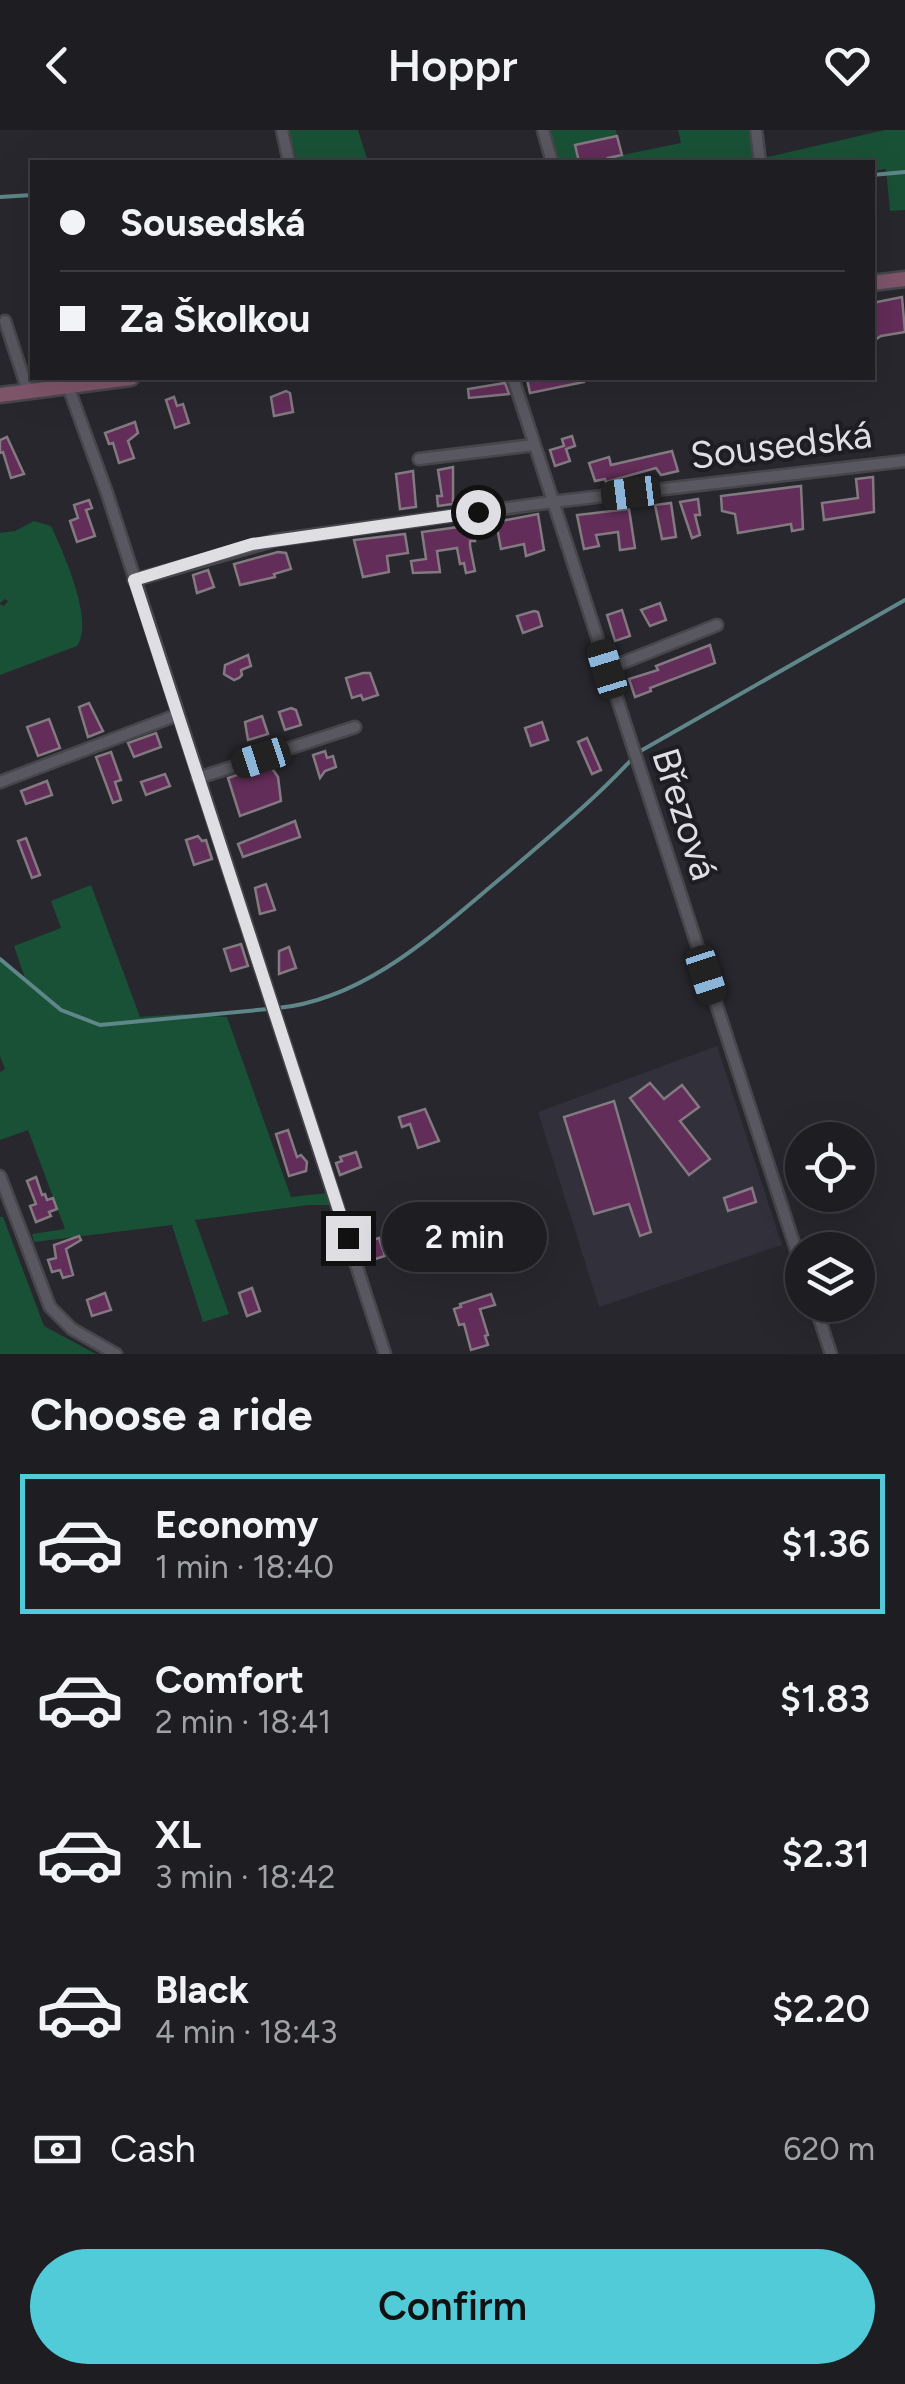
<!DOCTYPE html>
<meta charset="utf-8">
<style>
:root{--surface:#1d1d22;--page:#25262a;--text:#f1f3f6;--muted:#a0a2a5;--line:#3b3b40;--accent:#52cbd9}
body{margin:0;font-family:Figtree,sans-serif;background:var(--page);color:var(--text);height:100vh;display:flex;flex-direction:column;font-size:38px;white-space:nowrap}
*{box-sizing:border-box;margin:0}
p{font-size:32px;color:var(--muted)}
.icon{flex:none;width:55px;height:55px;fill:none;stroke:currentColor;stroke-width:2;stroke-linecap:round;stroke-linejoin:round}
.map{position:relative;height:1224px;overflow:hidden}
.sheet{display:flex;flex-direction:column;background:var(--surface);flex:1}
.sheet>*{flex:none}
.guide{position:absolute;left:30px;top:30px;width:845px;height:220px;border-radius:0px;box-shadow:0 10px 40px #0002,0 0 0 2px var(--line);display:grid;align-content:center;height:220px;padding:0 30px;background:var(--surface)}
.fabs{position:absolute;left:785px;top:992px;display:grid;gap:20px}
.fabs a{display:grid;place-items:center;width:90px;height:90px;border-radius:50%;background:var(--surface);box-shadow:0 10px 40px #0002,0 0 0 2px var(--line);font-size:50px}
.end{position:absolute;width:45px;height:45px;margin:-22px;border:12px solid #dfdee3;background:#111;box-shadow:0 0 0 5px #111}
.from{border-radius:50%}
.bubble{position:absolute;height:70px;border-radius:35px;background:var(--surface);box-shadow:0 10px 40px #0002,0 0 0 2px var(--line);font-size:32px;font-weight:600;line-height:70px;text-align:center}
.car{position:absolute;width:30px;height:60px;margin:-30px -15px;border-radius:12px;box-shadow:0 0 8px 2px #0007;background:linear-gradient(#222 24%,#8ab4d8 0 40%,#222 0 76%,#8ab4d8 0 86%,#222 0)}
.guide b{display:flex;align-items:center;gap:35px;height:95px;font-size:38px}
.guide b+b{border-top:2px solid var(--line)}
.guide i{width:25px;height:25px;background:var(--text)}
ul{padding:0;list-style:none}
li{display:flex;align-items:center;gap:30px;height:140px;margin:0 20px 15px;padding:0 10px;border:5px solid transparent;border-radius:0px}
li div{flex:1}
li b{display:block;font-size:38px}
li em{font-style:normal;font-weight:600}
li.selected{border-color:var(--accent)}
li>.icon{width:90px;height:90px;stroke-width:1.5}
h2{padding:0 30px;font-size:45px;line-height:120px}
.pay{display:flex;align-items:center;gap:25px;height:110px;padding:0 30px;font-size:38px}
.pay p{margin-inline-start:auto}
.button{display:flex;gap:20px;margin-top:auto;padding:20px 30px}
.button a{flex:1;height:115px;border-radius:60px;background:var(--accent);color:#111;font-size:40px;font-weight:600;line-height:115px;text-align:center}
header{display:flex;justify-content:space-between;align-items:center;height:130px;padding:0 30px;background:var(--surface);font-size:45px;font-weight:600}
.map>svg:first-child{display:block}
.built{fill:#31303b}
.green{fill:#195136}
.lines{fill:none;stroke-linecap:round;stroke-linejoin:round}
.stream{stroke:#5f8689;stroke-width:4}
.building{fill:#632d59;stroke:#827a80;stroke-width:2.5}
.street-casing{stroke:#46464b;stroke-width:15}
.secondary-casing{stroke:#46464b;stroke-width:19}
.street{stroke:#595860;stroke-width:10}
.secondary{stroke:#7f556a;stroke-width:14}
.route{stroke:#dfdee3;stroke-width:12}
.labels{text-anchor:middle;stroke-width:8;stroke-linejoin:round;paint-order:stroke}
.street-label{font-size:38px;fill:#dfdee3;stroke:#1e1d24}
</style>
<header><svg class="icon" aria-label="back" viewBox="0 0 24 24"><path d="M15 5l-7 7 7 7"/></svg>Hoppr<svg class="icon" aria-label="heart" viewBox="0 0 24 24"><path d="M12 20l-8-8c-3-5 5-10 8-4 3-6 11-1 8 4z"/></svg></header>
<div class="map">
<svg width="905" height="1224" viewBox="0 0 905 1224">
<rect width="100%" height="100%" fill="#27272d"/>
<path class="built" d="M717,916L782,1115L599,1177L538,982Z"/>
<g class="green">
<path d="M289,0H358L368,32H297Z"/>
<path d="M544,0H616L617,6L576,15L579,32H554Z"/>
<path d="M678,0H750L755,32H588L681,13Z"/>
<path d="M885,0H905V80L890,81L886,39L873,41L872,32H762L763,28Z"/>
<path d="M34,391L51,396C63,422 95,492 77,516L0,545V474L4,476L8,471L5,469L0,473V403L15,401Z"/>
<path d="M91,755L140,887L181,884L227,887L291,1067L328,1063L331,1075H309L195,1090L229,1184L203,1192L172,1095L34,1112L32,1104L65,1099L28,1000L0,1010V942L5,939L0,926V830L25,848L14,816L61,798L51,771Z"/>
<path d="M0,1087H3L44,1196L96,1224H0Z"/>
</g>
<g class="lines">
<g class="stream">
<path d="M872,45L905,42"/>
<path d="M0,67L32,65"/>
<path d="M637,623L905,470"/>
<path d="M0,829L61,880L100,895L268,879"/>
<path d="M278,878C369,869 440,798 507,743C550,706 593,671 632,629"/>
</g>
</g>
<g class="building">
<path d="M617,6L622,25L608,28L609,31L579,32L575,15Z"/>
<path d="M902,167L905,202L881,206L872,212V173Z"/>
<path d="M536,248L538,251L584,248V252L530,263L527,249Z"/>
<path d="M505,253L509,264L469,268L468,259Z"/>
<path d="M286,261L290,263L293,282L274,286L271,267Z"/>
<path d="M174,267L177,276L183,274L189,293L175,298L166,270Z"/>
<path d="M135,292L138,303L128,311L134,328L119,333L113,313L109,314L105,303Z"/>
<path d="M572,306L575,316L566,319L570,331L555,336L550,320L564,316L562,309Z"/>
<path d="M7,307L24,344L11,348L3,322L0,323V310Z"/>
<path d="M672,321L678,341L661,345L656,338L606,352L605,349L595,351L589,333L609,327L611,335Z"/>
<path d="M453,337V374L438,376L437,366H442L438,340Z"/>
<path d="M413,341L416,377L400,379L396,344Z"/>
<path d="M873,347L874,382L824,390L822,373L858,368L856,349Z"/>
<path d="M801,356L803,399L792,401L791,394L738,403L735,384L722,381L721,366Z"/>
<path d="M698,369L700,385H695L700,405L692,408L680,372Z"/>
<path d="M89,370L92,378L86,380L95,406L77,412L70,391L78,388L74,375Z"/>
<path d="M671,373L676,407L662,409L655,375Z"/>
<path d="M629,379L635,418L620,420L618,402L596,405L599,416L584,419L577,385Z"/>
<path d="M538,384L544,420L526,426L524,414L501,419L496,392Z"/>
<path d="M473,395L475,411H470V416L475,441L466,443L464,433L460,434L457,418L437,421L440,442L413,443L411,431L426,429L422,402Z"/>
<path d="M405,404L408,423L387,426L389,442L363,447L354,410Z"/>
<path d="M278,422L286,423L291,439L274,444L275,447L240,455L234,434Z"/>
<path d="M208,440L214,457L197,463L193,445Z"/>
<path d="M660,473L666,490L650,496L641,480Z"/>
<path d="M622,480L630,506L615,511L607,485Z"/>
<path d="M534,481L538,482L542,496L523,503L517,486Z"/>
<path d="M710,515L715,533L650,558L651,561L635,567L629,549L658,540L656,536Z"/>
<path d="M248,525L251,536L241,540L242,545L239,548L234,550L224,544L225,535Z"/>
<path d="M363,543H370L378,565L363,570L361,565L352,568L346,548Z"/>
<path d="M89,573L103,601L88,607L79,577Z"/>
<path d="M291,578L296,580L301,595L285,600L279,582Z"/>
<path d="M262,586L268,604L248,610L245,592Z"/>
<path d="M49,589L60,618L38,626L27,597Z"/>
<path d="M542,592L548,610L531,616L525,598Z"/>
<path d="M156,603L161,617L134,627L128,613Z"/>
<path d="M587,608L601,640L592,644L578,612Z"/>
<path d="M325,621L327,628L333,626L336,637L325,641L320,648L313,625Z"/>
<path d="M111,622L121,650L115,652L121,670L113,673L96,627Z"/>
<path d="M269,634L278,647L281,671L240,686L228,648Z"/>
<path d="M165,644L170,656L146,665L141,652Z"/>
<path d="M47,651L52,665L26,674L21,661Z"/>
<path d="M295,691L300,707L243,727L238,714Z"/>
<path d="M198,706L202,711L206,710L212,729L194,735L186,710Z"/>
<path d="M26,708L40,745L32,748L18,711Z"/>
<path d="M266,754L275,780L260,784L255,758Z"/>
<path d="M241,814L248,836L231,841L224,819Z"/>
<path d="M289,817L296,838L279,844V821Z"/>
<path d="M650,953L664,969L682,955L699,977L680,991L710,1029L689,1045L630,968Z"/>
<path d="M614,971L651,1102L640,1106L629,1074L594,1084L564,987Z"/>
<path d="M425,979L439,1011L418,1018L410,994L402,997L399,987Z"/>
<path d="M288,1000L297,1027L301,1025L307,1032L306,1041L289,1046L276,1004Z"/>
<path d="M356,1022L361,1037L340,1045L336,1033L342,1031L340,1027Z"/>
<path d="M36,1047L42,1065L45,1064L47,1070L53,1068L57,1079L49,1082L51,1086L36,1092L30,1076L36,1074L27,1051Z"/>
<path d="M752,1058L756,1072L728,1081L724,1068Z"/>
<path d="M79,1106L81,1110L66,1119L73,1145L63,1148L60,1140L52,1142L48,1130L56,1128L54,1115Z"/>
<path d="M368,1108L369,1111L379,1108L385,1126L366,1132L360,1111Z"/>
<path d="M252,1158L260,1181L247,1186L239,1163Z"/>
<path d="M105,1163L111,1180L92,1186L87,1170Z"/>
<path d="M491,1164L495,1175L480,1179L488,1205L485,1206L488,1215L471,1220L464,1194L459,1195L454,1179L461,1177L460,1174Z"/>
</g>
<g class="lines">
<defs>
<g id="street">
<path d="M282,0L289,32"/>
<path d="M543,0L552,32"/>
<path d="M756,0L760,32"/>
<path d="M5,191L28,261"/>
<path d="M513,248L802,1138"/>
<path d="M68,256L107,363L385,1224"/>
<path d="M419,329L534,315"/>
<path d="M134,450L276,410L552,372L905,331"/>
<path d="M607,539L717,495"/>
<path d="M198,648L355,597"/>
<path d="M0,652L177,585"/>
<path d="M0,1046L50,1177L72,1199L116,1224"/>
<path d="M815,1175L831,1224"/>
</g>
<g id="secondary">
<path d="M872,153L905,149"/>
<path d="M0,265L131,248"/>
</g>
</defs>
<use href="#street" class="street-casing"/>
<use href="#secondary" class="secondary-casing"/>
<use href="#street" class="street"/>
<use href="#secondary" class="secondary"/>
</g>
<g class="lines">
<path class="route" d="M348,1108L134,450L252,414L478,382"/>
</g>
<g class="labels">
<g class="street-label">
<text transform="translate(781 315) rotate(-7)" y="13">Sousedská</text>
<text transform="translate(685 684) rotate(72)" y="13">Březová</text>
</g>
</g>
</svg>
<div class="fabs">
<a><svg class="icon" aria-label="locate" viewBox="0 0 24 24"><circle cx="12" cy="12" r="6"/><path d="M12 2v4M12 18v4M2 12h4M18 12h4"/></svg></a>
<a><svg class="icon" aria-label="layers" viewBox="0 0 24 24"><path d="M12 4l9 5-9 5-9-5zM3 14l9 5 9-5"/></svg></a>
</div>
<i class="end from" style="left:478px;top:382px"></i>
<i class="end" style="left:348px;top:1108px"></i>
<div class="bubble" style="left:382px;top:1072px;width:165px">2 min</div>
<i class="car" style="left:631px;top:363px;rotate:263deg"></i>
<i class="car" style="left:607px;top:539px;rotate:343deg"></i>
<i class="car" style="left:261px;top:628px;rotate:252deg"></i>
<i class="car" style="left:706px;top:845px;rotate:162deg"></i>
<div class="guide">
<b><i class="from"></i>Sousedská</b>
<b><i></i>Za Školkou</b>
</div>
</div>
<section class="sheet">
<h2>Choose a ride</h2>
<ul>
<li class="selected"><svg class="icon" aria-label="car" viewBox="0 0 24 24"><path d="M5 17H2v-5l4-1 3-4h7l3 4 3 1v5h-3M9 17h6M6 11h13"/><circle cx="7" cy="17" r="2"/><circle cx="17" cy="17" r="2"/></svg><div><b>Economy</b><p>1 min · 18:40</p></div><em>$1.36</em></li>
<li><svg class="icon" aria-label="car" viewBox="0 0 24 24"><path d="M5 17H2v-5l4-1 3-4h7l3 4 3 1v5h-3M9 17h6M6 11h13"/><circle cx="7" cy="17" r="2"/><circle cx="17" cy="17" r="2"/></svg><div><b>Comfort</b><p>2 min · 18:41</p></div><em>$1.83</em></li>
<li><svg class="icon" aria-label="car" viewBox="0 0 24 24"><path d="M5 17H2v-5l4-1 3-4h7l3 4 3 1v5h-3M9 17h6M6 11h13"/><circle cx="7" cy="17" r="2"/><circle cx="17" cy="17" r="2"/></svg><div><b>XL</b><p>3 min · 18:42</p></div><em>$2.31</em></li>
<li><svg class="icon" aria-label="car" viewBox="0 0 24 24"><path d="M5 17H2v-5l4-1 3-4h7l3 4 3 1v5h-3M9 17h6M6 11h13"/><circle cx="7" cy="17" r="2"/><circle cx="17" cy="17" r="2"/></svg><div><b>Black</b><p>4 min · 18:43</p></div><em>$2.20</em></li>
</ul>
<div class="pay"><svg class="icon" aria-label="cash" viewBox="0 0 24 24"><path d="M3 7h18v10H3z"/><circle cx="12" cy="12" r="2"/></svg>Cash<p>620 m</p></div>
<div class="button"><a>Confirm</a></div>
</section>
